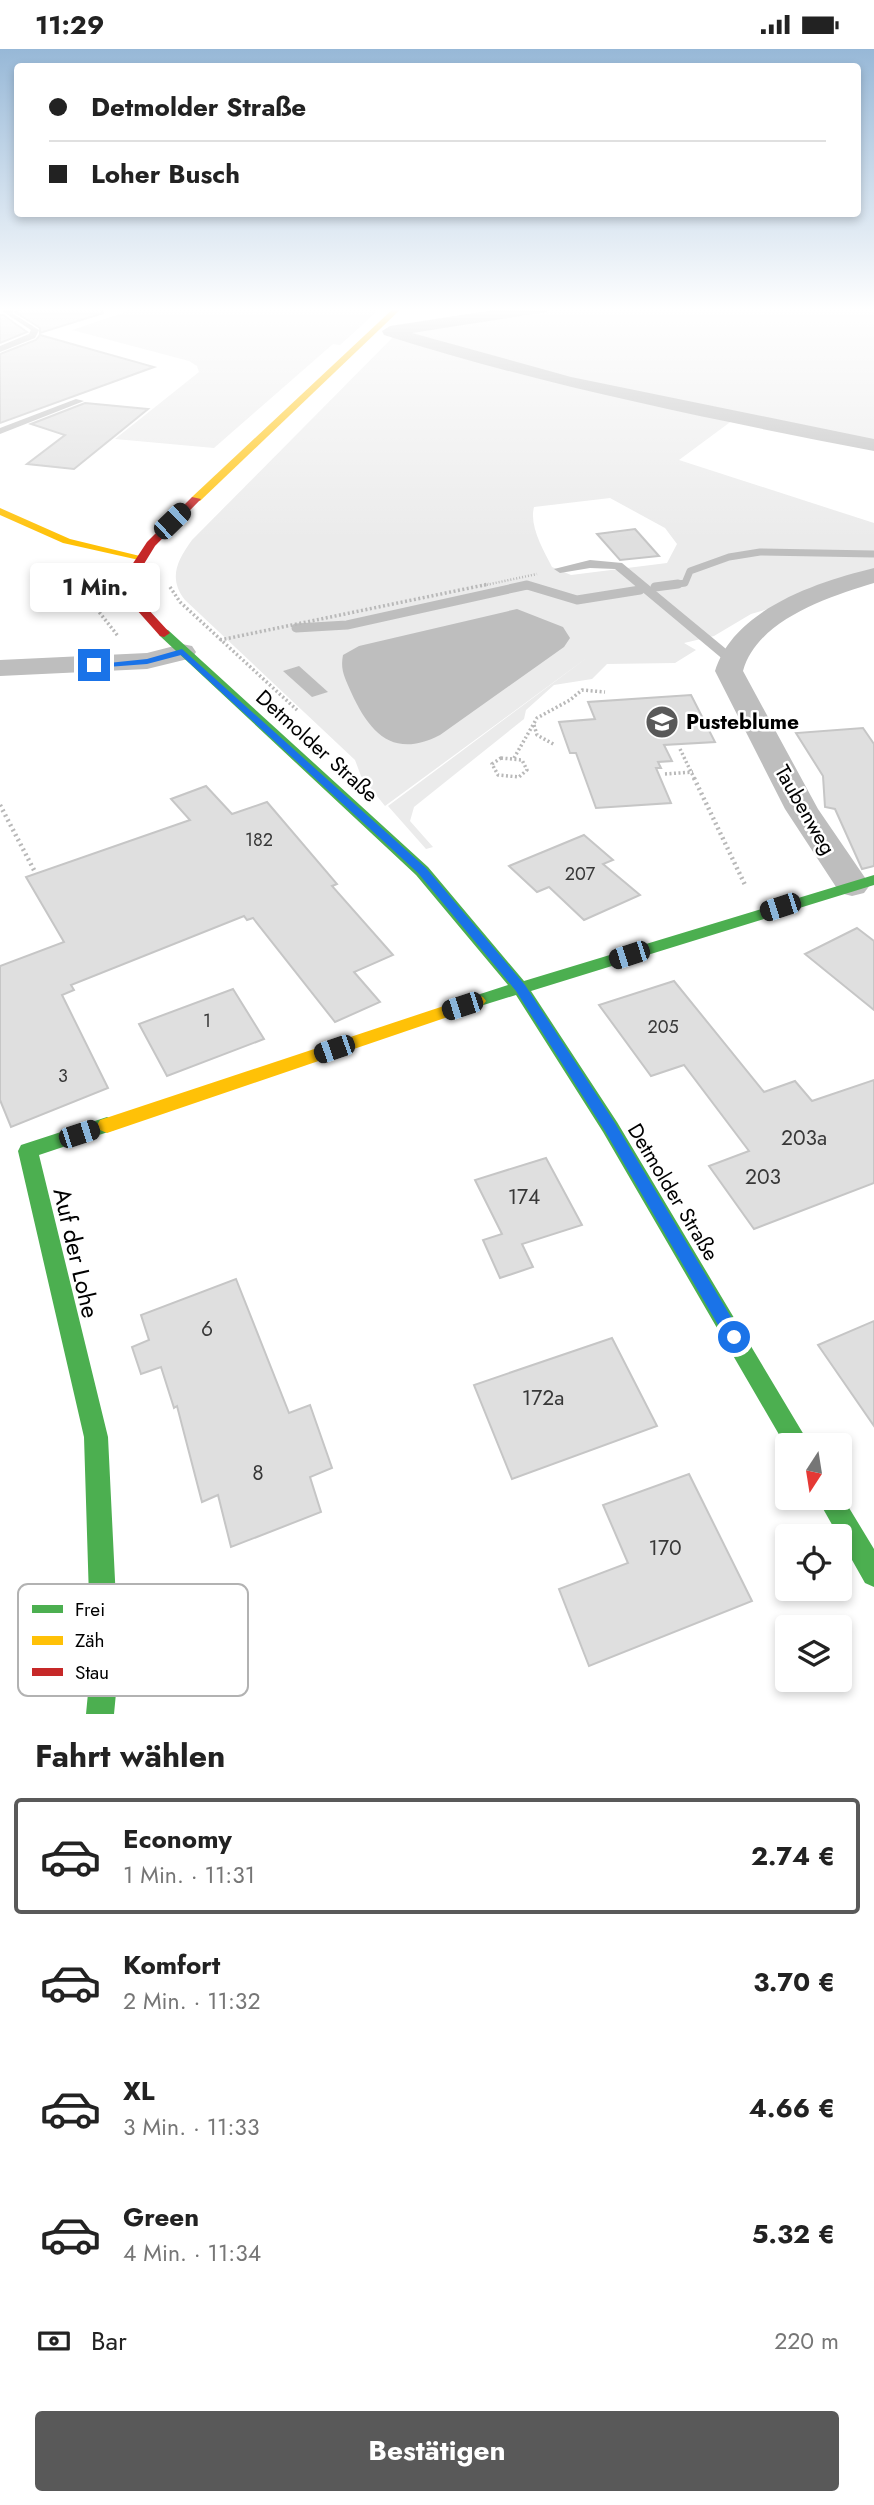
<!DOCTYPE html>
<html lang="de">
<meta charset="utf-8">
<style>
:root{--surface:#fff;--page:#f6f6f6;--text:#222;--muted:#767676;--line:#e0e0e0;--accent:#595959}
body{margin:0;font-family:Jost,sans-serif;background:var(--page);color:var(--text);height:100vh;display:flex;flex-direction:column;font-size:26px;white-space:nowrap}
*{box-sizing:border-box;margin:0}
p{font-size:23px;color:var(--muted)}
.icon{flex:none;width:38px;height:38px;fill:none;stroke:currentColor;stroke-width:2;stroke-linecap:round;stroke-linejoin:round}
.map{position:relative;height:1665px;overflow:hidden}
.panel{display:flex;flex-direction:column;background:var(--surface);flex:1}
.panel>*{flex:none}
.guide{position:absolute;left:14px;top:14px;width:847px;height:154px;border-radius:7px;box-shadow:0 4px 10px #0003;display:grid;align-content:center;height:154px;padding:0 35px;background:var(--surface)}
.needle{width:46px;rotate:192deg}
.controls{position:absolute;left:775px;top:1384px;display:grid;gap:14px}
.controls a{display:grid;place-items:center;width:77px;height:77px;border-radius:7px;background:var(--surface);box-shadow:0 4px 10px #0003;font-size:35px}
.end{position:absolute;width:32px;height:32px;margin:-16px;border:9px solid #1a73e8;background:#fff;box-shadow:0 0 0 4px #fff}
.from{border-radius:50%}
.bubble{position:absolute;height:49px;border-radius:7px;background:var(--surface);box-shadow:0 4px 10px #0003;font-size:23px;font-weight:700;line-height:49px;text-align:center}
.car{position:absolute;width:21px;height:42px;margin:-21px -10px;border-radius:9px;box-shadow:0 0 5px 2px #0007;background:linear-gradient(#222 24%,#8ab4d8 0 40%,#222 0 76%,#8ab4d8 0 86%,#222 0)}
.guide b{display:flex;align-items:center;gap:24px;height:66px;font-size:26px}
.guide b+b{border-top:2px solid var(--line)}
.guide i{width:18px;height:18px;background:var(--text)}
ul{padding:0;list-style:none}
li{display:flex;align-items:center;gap:21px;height:116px;margin:0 14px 10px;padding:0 21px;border:4px solid transparent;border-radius:7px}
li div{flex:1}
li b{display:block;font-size:26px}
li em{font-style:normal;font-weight:700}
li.active{border-color:var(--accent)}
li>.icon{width:63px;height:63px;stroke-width:1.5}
h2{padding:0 35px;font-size:32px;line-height:84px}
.pay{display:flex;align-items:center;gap:18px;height:77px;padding:0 35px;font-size:26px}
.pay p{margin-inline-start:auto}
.action{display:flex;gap:14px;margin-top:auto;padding:14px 35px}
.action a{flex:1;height:80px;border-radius:7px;background:var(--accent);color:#fff;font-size:28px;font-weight:700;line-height:80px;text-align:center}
.status{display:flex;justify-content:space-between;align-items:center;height:49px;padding:0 35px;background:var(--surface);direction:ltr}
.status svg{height:19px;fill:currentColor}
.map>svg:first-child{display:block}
.green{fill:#ebebeb;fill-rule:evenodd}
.water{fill:#bebebe}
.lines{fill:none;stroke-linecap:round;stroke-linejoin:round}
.stream-far1{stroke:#bebebe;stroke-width:7}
.stream{stroke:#bebebe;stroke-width:9}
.building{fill:#dfdfdf;stroke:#c6c6c6;stroke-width:2}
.path-far2{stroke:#b9b9b9;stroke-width:2.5;stroke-dasharray:1 2;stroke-linecap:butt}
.path-far1{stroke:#b9b9b9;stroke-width:3.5;stroke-dasharray:2 2.5;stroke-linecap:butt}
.path{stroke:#b9b9b9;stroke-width:4.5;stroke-dasharray:2 3.5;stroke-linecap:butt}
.lane{fill:#bebebe;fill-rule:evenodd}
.street{fill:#bebebe;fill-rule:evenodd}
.fast{fill:#4caf50;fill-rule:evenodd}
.slow{fill:#ffc107;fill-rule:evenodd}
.jam{fill:#c62828;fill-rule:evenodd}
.route{fill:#1a73e8}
.labels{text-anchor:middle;stroke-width:5;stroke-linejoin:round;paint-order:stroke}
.number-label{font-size:18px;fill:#383838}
.poi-label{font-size:21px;font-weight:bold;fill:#000;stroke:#fff;text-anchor:start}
.street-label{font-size:21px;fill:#000;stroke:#fff}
.near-number-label{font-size:21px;fill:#383838}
.near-street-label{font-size:24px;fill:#000;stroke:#fff}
.key{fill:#fff;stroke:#b2b2b2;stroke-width:2}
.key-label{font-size:19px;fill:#000}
</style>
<div class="status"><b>11:29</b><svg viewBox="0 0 49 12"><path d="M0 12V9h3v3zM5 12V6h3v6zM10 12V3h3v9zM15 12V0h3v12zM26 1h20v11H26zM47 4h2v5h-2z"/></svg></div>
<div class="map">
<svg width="874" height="1665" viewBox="0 0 874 1665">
<rect width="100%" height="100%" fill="#fff"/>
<g class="green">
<path d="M140,258H382L340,296L333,295L214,399L115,390L199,323L197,317L189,312L72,281Z"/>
<path d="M552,258H874V394L737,368L679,411L874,474V530L751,565L714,587L684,594L696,601L675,614L607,615L592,630L554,636L526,661L524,670L414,758L410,772L433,798L426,800L388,757L592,605L385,757L361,727L355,711L185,551C168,529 177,512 192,491L398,283ZM610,449L665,479L677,495L667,514L571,526L552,518C543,500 529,477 534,458Z"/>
</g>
<g class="water">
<path d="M517,560L563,578L570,589L564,598L440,686C394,710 370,685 351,643C345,629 340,621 343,606L359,597Z"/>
<path d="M299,617L328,643L312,648L283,622Z"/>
</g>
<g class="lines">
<g class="stream-far1">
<path d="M524,537H529"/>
<path d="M665,537L685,534L690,522L729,508L760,503L874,505"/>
</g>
<g class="stream">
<path d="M655,538L678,535"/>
<path d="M296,579L347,576L527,536L577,551L640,541"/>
</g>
</g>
<g class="building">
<path d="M27,258H102L103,264L40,284V279L15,263Z"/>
<path d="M0,266H3L27,283L0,294Z"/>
<path d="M40,286L154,318L0,374V305L36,291Z"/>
<path d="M85,354L148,360L74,420L27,415L65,386L31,375Z"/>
<path d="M635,480L659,507L620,511L597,485Z"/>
<path d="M691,646L715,693L664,696L672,712L658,713L661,719H656L671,754L596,759L576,704H570L559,673L595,670L588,653Z"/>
<path d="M863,679L874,695V817L862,820L835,760L825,758L823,727L796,684Z"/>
<path d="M206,737L232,765L267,753L337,835L332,837L393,906L354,923L380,953L335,973L253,869L247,871L244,867L71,936L74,941L62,946L108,1039L11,1078L0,1051V917L64,893L26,828L190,771L171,750Z"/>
<path d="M584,786L613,811L603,815L640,846L584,871L549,838L537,843L509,817Z"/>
<path d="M857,879L874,892V961L805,905Z"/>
<path d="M674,932L764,1043L795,1032L812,1052L874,1031V1134L754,1180L709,1117L749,1102L684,1016L651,1027L599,956Z"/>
<path d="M233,940L264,990L167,1027L139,975Z"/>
<path d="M546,1109L582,1176L522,1195L533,1218L500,1229L483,1191L502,1185L475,1131Z"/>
<path d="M236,1230L289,1364L310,1356L332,1419L310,1428L321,1463L231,1498L218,1446L202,1453L177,1357L174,1359L161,1318L141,1325L132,1298L149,1291L141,1266Z"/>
<path d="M874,1272V1377L818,1296Z"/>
<path d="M612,1289L657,1377L512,1430L474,1336Z"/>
<path d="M689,1425L752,1552L589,1617L559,1540L628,1514L603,1456Z"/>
</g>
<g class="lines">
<g class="path-far2">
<path d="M65,520L78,537"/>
<path d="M76,530L95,529"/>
<path d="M481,537L537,525"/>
</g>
<g class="path-far1">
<path d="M77,535L118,587"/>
<path d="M170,538L180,553L297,661"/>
<path d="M220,591L489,535"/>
<path d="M534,676L537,686L555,696"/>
<path d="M680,700L695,731"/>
<path d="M501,709L522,711L527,721L519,728L498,726L492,715Z"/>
<path d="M514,709L537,669L570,651L582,641L605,643"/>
<path d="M665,725L693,723"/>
</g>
<g class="path">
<path d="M694,729L746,838"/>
<path d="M0,756L35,823"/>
</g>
<g class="lane">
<path d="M6,258H15L12,264L39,281L35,289L0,303V297L29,285L31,281L2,262Z"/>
<path d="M76,350L84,352L0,385V379Z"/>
<path d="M590,511L622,514L737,609L730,613L725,612L615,520L590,519L560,524L554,520Z"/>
</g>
<g class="street">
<path d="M514,258H554L546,263L412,284L571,328L874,390V402C709,370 545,337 384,286L382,282L390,277Z"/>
<path d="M874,519V534C828,548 757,571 743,622L818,760L870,836L864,844L852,847L840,844L785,760L715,622C734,560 817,533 874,519Z"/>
<path d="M182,595L192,597L196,603L192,609L147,620L0,627V611L147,604Z"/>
</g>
<g class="fast">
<path d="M164,580L168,581L428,818L524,932L874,826V836L531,942L617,1073L810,1396H788V1401L603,1083L516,946L477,958L471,956L468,952L471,948L508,936L416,826L160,587L158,584Z"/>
<path d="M107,1068L114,1071L117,1076L114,1081L39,1106L108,1388L119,1613L114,1665H86L91,1613L84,1388L18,1102L21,1096Z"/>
<path d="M840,1444L874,1500V1538L865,1534L817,1449H840Z"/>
</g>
<g class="slow">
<path d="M395,258H403L200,452H192V448Z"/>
<path d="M0,459L70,490L144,508L139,511L63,494L0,466Z"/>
<path d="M477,946L483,948L486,952L483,956L107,1084L100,1081L97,1076L100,1071Z"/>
</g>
<path class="jam" d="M192,448L201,450L155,497L136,528L147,559L170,584L164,588L160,587L136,560L124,528L147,493Z"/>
</g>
<linearGradient id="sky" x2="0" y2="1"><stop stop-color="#97b8d7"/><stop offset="0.53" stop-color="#fff"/><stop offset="1" stop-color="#fff" stop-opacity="0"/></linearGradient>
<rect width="874" height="491" fill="url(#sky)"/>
<path class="route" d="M182,600L426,819L525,936L615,1074L740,1283V1293H728L605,1082L516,942L418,824L181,606L147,615L94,619L89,616L147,610Z"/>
<defs>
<symbol id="school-disc" viewBox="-11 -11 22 22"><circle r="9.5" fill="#595959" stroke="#fff"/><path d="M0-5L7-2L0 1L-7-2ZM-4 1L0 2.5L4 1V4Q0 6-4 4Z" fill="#fff"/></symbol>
</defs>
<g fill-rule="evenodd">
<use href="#school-disc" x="643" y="654" width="38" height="38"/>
</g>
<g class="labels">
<g class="number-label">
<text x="259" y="797">182</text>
<text x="580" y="831">207</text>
<text x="207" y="978">1</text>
<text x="663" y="984">205</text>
<text x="63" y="1033">3</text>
</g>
<g class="poi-label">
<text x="686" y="680">Pusteblume</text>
</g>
<g class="street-label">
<text transform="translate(317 697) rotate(42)" y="7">Detmolder Straße</text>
<text transform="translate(805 761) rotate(60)" y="7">Taubenweg</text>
<text transform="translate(673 1143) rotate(59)" y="7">Detmolder Straße</text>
</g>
<g class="near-number-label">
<text x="804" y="1096">203a</text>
<text x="763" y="1135">203</text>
<text x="524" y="1155">174</text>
<text x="207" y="1287">6</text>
<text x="543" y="1356">172a</text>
<text x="258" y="1431">8</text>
<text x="665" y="1506">170</text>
</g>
<g class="near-street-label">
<text transform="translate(76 1204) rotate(77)" y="8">Auf der Lohe</text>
</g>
</g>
<rect x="18" y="1535" width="230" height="112" rx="10" class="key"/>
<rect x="32" y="1556" width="31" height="8" fill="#4caf50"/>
<rect x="32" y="1587" width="31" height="9" fill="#ffc107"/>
<rect x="32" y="1619" width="31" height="8" fill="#c62828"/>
<g class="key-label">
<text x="75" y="1567">Frei</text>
<text x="75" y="1598">Zäh</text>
<text x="75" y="1630">Stau</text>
</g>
</svg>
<div class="controls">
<a><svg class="needle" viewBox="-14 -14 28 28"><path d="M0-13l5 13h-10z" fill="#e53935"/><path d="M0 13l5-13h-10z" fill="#767676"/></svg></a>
<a><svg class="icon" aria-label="locate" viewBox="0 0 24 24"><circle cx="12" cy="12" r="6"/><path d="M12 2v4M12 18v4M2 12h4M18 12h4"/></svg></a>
<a><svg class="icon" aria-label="layers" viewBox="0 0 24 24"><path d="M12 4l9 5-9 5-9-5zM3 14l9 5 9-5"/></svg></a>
</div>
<i class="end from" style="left:734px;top:1288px"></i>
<i class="end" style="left:94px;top:616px"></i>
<div class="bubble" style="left:30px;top:514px;width:130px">1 Min.</div>
<i class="car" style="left:172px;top:472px;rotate:46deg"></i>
<i class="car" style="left:780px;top:858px;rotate:252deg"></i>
<i class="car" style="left:629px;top:906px;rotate:252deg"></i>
<i class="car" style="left:462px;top:957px;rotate:252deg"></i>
<i class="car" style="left:334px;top:1000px;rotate:251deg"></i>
<i class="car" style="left:79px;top:1085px;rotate:72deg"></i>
<div class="guide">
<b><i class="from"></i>Detmolder Straße</b>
<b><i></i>Loher Busch</b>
</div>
</div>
<section class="panel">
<h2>Fahrt wählen</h2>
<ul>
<li class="active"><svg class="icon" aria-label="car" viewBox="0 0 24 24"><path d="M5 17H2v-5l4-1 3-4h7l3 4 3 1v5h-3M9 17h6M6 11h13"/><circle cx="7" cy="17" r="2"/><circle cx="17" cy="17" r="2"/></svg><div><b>Economy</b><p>1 Min. · 11:31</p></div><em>2.74 €</em></li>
<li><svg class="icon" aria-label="car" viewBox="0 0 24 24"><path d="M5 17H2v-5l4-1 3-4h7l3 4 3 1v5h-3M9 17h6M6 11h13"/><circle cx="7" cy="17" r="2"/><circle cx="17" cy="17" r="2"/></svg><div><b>Komfort</b><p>2 Min. · 11:32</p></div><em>3.70 €</em></li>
<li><svg class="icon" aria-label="car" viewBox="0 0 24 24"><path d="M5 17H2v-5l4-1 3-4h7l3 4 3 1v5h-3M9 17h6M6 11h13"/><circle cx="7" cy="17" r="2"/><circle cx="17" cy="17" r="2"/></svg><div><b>XL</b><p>3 Min. · 11:33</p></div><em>4.66 €</em></li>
<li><svg class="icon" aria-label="car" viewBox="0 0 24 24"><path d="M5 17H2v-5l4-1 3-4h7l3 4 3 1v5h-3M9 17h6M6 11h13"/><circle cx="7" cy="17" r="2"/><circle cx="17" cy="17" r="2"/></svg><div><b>Green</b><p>4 Min. · 11:34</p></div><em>5.32 €</em></li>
</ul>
<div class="pay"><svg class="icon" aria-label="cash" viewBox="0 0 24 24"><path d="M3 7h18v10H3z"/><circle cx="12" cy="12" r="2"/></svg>Bar<p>220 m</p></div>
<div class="action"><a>Bestätigen</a></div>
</section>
